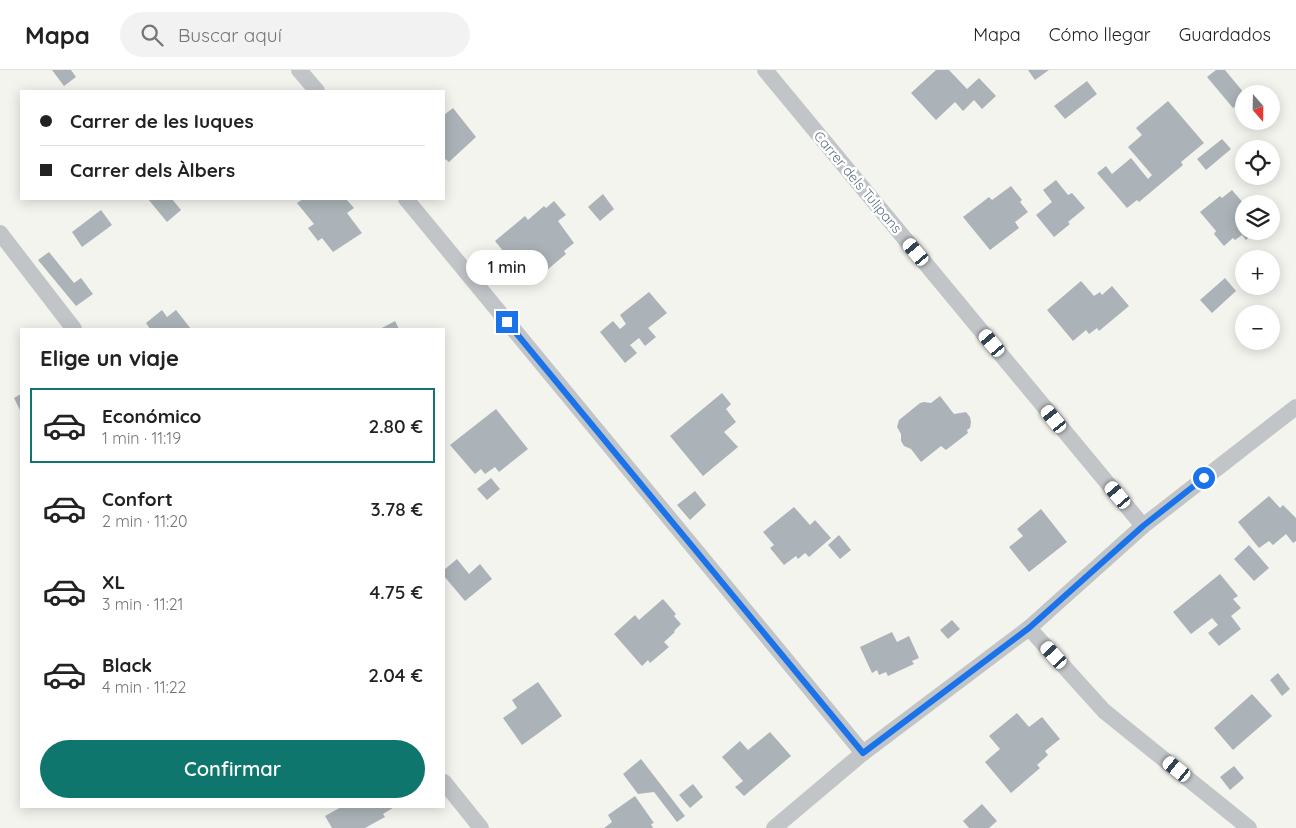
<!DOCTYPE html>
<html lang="es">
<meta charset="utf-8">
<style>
:root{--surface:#fff;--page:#f2f2f2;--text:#222;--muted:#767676;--line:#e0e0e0;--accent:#0f766e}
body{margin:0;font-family:Quicksand,sans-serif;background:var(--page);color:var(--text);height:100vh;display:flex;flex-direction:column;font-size:19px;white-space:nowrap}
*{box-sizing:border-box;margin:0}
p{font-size:16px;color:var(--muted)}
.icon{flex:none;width:28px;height:28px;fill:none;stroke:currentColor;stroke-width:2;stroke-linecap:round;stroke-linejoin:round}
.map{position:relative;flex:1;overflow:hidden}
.panel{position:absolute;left:20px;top:258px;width:425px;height:480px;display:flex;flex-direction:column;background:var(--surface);border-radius:0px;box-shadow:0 2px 12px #0003}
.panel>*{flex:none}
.banner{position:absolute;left:20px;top:20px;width:425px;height:110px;border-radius:0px;box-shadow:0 2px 12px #0003;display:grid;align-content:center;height:110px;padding:0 20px;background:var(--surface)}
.needle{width:32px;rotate:160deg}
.buttons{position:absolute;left:1235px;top:15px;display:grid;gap:10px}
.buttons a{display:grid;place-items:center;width:45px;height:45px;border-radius:50%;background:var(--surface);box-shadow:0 2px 12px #0003;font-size:25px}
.end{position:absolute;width:22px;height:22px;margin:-11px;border:6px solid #1a73e8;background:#fff;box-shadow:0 0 0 2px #fff}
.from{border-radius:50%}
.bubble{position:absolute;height:35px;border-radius:18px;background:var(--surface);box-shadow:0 2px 12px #0003;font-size:16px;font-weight:600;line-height:35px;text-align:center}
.car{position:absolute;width:15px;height:30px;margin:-15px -8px;border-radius:6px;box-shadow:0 0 4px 1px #0007;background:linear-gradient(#fff 24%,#345 0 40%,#fff 0 76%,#345 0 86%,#fff 0)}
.banner b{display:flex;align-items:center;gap:18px;height:48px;font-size:19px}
.banner b+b{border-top:1px solid var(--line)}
.banner i{width:12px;height:12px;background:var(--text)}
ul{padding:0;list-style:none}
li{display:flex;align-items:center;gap:15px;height:75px;margin:0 10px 8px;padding:0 10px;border:2px solid transparent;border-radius:0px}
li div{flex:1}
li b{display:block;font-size:19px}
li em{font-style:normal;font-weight:600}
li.active{border-color:var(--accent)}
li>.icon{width:45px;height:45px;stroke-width:1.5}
h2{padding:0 20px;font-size:22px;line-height:60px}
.action{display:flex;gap:10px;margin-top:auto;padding:10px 20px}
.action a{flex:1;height:58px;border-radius:30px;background:var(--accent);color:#fff;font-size:20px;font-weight:600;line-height:58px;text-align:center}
header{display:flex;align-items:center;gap:30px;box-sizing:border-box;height:70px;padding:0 25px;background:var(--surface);border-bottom:1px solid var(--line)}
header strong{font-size:24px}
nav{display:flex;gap:28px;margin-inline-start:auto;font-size:18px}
.search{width:350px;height:45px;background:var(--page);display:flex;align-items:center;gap:12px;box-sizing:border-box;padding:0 18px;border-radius:28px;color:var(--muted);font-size:19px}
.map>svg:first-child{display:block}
.building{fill:#abb3b8}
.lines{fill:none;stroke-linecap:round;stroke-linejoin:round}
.minor{stroke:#c1c5c8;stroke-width:16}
.route{stroke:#1a73e8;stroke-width:6}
.labels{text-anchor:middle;stroke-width:5;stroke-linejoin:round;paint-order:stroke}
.street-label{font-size:14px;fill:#607383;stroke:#fff}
</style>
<header>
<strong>Mapa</strong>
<div class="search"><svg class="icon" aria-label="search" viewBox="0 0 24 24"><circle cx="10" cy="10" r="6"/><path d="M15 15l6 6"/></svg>Buscar aquí</div>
<nav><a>Mapa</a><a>Cómo llegar</a><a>Guardados</a></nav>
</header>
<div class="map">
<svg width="1296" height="758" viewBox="0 0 1296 758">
<rect width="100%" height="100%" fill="#f4f4ef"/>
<g class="building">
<path d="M52,0H71L76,7L64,16Z"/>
<path d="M936,0H949L967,19L979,8L996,26L982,39L974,30L963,41L955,32L936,50L911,23Z"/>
<path d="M1028,0H1049L1035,10Z"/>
<path d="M1216,0H1225L1244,23V29L1233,38L1207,7Z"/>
<path d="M1087,11L1097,24L1065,49L1054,36Z"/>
<path d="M1168,31L1204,73L1181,92L1183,95L1139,132L1137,130L1127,138L1097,103L1106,96L1112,104L1131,88L1148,109L1152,105L1128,77L1142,65L1136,58Z"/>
<path d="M453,38L476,67L449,92L444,88V45Z"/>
<path d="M1222,69L1231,79L1206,100L1197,89Z"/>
<path d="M1056,110L1068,125L1072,123L1085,138L1068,152L1070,154L1054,167L1036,145L1052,132L1043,120Z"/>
<path d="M1011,116L1022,130L1020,132L1028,142L1015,152L1019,158L990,180L963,147L989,127L992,130Z"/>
<path d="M1232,120L1244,134V161H1256L1246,170L1242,165L1235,170L1233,168L1224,176L1214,164L1216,161L1200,142L1220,126L1222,128Z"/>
<path d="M603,124L614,139L600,151L588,137Z"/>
<path d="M148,129H172L181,140L167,152Z"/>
<path d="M303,129H346L354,138L347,143L362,163L333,182L322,168L318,171L308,158L314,154L297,133Z"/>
<path d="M554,131L566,145L558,151L574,173L564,181L566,184L547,200L541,191L532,198L527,191L521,196L515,190L512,192L495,171L525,146L528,150L544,136L546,138Z"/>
<path d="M101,140L112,155L82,177L72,162Z"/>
<path d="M49,182L74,213L81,208L93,224L76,236L38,190Z"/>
<path d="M1225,208L1236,221L1212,243L1200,230Z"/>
<path d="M1081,211L1094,226L1100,222L1102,225L1112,216L1129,236L1099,261L1097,258L1089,264L1086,260L1073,271L1047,240Z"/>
<path d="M649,222L667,243L648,258L656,267L645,276L639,268L630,275L637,283L625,293L600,262L613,251L620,259L626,254L620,245Z"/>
<path d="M162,240L167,247L176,240L191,259H150L146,253Z"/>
<path d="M395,251L399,259H380Z"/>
<path d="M722,323L731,334L726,339L736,352L724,362L738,377L703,406L670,366Z"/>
<path d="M21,324V342L14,328Z"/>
<path d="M940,326L954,344L966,342L970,347L971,352L970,358L967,360L968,363L946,380L941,376L921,392L911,379L904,376L901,371V364L897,357L899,350L920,333L924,332L931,333Z"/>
<path d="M496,339L528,379L499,402L495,397L485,404L481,399L475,404L450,375Z"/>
<path d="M491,408L500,419L487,430L477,419Z"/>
<path d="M695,421L706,435L690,450L677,435Z"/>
<path d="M1269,426L1280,438L1283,435L1296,448V471L1293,473L1286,464L1273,475L1269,471L1259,478L1238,452Z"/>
<path d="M794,437L810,455L815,450L831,468L809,487L805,483L798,489L796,486L784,495L770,478L774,475L763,462Z"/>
<path d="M1041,439L1067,472L1029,502L1009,477L1023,466L1017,459Z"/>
<path d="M839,465L851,480L840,489L828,475Z"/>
<path d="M1249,475L1269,498L1254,511L1234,489Z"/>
<path d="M457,489L469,504L480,494L492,509L465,531L444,506V500Z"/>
<path d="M1220,504L1238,526L1233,529L1241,538L1231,546L1241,559L1219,576L1208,563L1218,555L1212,548L1191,564L1173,542Z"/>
<path d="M663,529L676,544L674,546L681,554L674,561L675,562L664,572L669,577L650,593L648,590L642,596L614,564L635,545L639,550Z"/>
<path d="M952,550L960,559L948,569L940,560Z"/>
<path d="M892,562L897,572L909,566L919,588L912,591L914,594L888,606L886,602L879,605L877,600L872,603L860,577Z"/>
<path d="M1278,603L1290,619L1282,626L1270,610Z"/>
<path d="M538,612L562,646L522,675L503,648L517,638L512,630Z"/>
<path d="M1252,624L1272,646L1233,680L1214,658Z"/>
<path d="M1017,643L1029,657L1042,647L1060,669L1045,681L1048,685L1037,695L1040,698L1011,723L985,692L1000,679L989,666Z"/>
<path d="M770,662L791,686L744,726L735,717L743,711L722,687L740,671L748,680Z"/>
<path d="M641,689L685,746L677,752L654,722L638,724L623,704Z"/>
<path d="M1234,696L1244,708L1230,720L1220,707Z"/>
<path d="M693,714L703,727L690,738L679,725Z"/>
<path d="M635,726L654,753L651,754L653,758H604L612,752L608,745Z"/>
<path d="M982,734L997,751L989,758H969L963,751Z"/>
<path d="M343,736H396L383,744L385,747L365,758H332L325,746Z"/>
</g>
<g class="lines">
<g class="minor">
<path d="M299,0L317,21"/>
<path d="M765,0L1143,456"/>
<path d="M406,129L863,683"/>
<path d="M0,163L74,259"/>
<path d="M1029,558L1104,641L1249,758"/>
<path d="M444,712L481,758"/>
<path d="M774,758L863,683L1029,558L1143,456L1296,337"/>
</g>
</g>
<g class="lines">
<path class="route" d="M507,252L863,683L1029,558L1143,456L1204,408"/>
</g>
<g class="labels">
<g class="street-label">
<text transform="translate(858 112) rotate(50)" y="5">Carrer dels Tulipans</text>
</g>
</g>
</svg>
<div class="buttons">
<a><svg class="needle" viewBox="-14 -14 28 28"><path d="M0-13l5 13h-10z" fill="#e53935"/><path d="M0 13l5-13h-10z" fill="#767676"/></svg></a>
<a><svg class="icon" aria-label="locate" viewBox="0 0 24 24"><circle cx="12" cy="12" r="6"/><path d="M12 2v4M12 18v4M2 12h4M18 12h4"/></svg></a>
<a><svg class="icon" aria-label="layers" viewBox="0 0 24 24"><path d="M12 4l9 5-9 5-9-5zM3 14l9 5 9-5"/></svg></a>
<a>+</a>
<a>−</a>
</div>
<i class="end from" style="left:1204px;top:408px"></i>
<i class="end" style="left:507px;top:252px"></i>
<div class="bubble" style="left:466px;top:180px;width:82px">1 min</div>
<i class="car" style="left:916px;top:182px;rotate:320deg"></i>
<i class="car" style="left:992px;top:273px;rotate:320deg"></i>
<i class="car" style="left:1054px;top:349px;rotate:321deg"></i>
<i class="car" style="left:1118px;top:425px;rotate:320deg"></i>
<i class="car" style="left:1054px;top:585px;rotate:318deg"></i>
<i class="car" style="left:1177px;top:699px;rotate:309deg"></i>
<div class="banner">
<b><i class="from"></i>Carrer de les Iuques</b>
<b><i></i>Carrer dels Àlbers</b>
</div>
<section class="panel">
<h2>Elige un viaje</h2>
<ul>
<li class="active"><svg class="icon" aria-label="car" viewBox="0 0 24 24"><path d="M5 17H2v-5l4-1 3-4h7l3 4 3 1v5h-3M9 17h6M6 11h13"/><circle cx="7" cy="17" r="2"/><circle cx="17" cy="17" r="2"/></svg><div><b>Económico</b><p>1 min · 11:19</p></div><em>2.80 €</em></li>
<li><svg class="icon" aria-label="car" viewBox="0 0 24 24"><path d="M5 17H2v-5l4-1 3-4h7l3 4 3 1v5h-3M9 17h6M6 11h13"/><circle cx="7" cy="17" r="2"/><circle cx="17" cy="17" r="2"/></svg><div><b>Confort</b><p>2 min · 11:20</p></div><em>3.78 €</em></li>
<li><svg class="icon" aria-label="car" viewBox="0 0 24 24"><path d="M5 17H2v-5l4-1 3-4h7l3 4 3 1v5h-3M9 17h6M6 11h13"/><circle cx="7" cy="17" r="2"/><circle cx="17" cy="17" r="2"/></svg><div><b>XL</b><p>3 min · 11:21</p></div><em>4.75 €</em></li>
<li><svg class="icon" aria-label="car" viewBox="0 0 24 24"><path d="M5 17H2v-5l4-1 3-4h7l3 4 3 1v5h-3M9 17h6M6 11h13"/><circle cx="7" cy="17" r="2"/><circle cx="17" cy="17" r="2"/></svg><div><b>Black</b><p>4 min · 11:22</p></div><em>2.04 €</em></li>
</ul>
<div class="action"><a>Confirmar</a></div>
</section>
</div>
